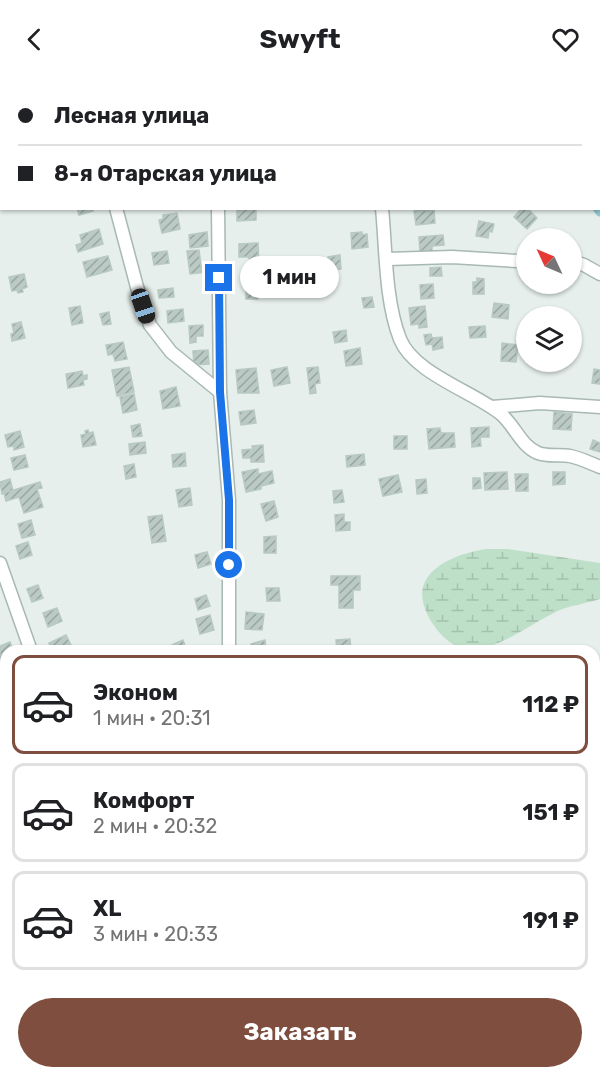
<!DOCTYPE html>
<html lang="ru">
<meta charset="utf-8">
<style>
:root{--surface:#fff;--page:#f6f6f6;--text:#202124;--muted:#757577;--line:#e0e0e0;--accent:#7f4e3f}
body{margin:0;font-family:Rubik,sans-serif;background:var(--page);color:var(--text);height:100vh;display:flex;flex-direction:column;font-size:22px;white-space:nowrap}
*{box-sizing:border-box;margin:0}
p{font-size:20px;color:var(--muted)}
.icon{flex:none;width:33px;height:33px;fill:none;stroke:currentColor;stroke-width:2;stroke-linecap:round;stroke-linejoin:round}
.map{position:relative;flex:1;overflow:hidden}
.sheet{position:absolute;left:0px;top:567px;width:600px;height:434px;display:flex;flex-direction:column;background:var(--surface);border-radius:18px 18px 0 0;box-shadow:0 2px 4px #0004}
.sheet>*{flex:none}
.hud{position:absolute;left:0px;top:0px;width:600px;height:132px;box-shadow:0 2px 4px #0004;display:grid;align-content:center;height:132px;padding:0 18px;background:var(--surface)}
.needle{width:39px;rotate:314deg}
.tools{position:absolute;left:516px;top:150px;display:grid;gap:12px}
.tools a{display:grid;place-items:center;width:66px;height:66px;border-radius:50%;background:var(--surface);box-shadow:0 2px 4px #0004;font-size:30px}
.end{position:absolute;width:27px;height:27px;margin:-14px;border:8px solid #1a73e8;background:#fff;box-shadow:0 0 0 3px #fff}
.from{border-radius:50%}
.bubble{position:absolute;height:42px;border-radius:21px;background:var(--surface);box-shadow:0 2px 4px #0004;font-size:20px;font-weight:700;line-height:42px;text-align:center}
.car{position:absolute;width:18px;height:36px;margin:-18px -9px;border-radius:8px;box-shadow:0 0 4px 2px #0007;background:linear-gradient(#222 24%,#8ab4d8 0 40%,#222 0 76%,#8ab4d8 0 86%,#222 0)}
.hud b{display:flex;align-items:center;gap:21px;height:57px;font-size:22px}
.hud b+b{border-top:2px solid var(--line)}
.hud i{width:15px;height:15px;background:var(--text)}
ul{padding:10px 0 0;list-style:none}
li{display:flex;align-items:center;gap:18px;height:99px;margin:0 12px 9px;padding:0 6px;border:3px solid var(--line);border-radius:12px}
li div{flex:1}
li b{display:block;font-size:22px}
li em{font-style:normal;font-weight:700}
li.on{border-color:var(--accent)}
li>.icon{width:54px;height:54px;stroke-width:1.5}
.action{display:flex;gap:12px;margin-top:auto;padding:12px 18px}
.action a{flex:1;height:69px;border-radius:36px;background:var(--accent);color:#fff;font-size:24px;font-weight:700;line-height:69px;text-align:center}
header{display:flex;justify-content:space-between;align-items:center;height:78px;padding:0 18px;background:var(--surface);font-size:27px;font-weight:700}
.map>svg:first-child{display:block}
.forest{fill:url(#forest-crowns)}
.wetland{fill:url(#wetland-marsh)}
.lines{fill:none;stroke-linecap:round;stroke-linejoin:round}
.canal{stroke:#8ec9d4;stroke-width:9}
.building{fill:url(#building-hatch);stroke:#b8c9c2;stroke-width:1.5}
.minor-casing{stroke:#a8b8b2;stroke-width:15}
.minor{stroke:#fff;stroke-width:12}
.route{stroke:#1a73e8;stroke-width:8}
</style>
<header><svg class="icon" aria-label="back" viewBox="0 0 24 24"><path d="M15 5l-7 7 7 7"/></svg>Swyft<svg class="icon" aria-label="heart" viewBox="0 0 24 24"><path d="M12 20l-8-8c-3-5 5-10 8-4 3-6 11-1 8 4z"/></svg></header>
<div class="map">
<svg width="600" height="1000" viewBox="0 0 600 1000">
<defs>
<pattern id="forest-crowns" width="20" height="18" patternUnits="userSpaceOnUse" patternTransform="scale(1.5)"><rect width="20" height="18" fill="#bfe0c8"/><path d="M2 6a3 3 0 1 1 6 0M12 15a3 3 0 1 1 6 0" fill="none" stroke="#a4c1ad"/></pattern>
<pattern id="wetland-marsh" width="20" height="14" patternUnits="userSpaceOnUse" patternTransform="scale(1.5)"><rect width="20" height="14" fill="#bfe0c8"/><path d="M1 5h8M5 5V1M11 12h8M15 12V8" fill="none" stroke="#a4c1ad"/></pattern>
<pattern id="building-hatch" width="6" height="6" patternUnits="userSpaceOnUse" patternTransform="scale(1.5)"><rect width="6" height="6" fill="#bbcac4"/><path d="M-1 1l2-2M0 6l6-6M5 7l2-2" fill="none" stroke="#98a6a0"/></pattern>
</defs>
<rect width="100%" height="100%" fill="#e6efeb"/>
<path class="forest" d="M600,636V1000H330L327,995L594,994V637Z"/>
<path class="wetland" d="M486,471H508L600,485V521C587,525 573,527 560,532C533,544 502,570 472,572C446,574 414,529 424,506C433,484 465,474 486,471Z"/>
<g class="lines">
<g class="canal">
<path d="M465,0L467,2"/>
<path d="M597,130L600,134"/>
</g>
</g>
<g class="building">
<path d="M77,130H93V133L79,137Z"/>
<path d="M237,130H256V142L237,143Z"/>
<path d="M522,130H527L537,140L527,151L514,139Z"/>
<path d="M434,132L435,145L416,147L414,133Z"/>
<path d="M177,135L180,151L162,155L159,142L163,141V137Z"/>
<path d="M479,143L494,146L492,154L489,153L488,160L476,158Z"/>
<path d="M99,151L103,166L78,174L76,167L82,165L80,157Z"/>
<path d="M207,154L208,168L190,170L189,157Z"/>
<path d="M362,154V157L367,156L368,169L352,171L351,155Z"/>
<path d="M443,157L444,167L432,168V174L420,175L419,159Z"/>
<path d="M258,165L259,186L250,187L249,179H239V166Z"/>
<path d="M199,172L201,188L213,186L214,193L190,196L187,173Z"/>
<path d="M167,173L169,185L154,187L152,175Z"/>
<path d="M340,177L341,191L329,192L328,179Z"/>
<path d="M108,178L112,192L87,199L83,184Z"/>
<path d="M441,189L442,198H430V190Z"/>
<path d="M24,196L27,209L22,211L23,214L18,215L17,212L12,213L9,199Z"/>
<path d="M477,200L484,201V216H473V204H477Z"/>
<path d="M433,206L434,220L421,221L420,207Z"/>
<path d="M173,210L174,219L159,220L158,212Z"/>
<rect x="246" y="210" width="12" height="11"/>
<path d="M372,219L374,229L364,230L362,220Z"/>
<path d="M494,225L509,227L508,241L492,239Z"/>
<path d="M80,228L83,245L72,247L69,230Z"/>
<path d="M425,228L427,249L419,250V246L411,247L409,230Z"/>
<path d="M183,231L184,243L168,245L167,233Z"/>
<path d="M109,234L111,246L103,247L100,236Z"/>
<path d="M21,244L25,260L12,263L11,256L14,255L12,246Z"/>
<path d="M203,247V258H196V264L190,265L189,248Z"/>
<path d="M485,248L486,259L470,260L469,249Z"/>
<path d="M346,252L347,263L335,265L333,254Z"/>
<path d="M431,256L432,260L442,259L443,270L433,272L432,266L426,267L424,257Z"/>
<path d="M123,264L127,281L115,283L113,276L108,277L106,267Z"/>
<path d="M502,265L518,267L516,284L501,283Z"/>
<path d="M360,270L362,286L346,288L344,273Z"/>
<path d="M208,272L209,286L194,287L193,273Z"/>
<path d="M129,289L134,314L117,318L112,292Z"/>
<path d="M287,289L290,305L274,308L271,292Z"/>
<path d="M318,289L320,305L315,306L316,315L310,316L307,290Z"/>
<path d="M256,290L259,315H238L236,292Z"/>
<path d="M594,291L600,292V306L592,305Z"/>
<path d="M82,293L83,298L87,297V301L83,302L84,307L68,310L66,296Z"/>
<path d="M176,309L180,328L163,331L160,313Z"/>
<path d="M134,316L137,332L123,335L120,319Z"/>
<path d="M254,332L256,345L241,347L239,334Z"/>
<path d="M554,334L572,336L571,352L553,351Z"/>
<path d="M140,346L142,358L133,359L131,348Z"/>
<path d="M489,349V359H480L481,368L472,369L471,350Z"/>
<path d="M440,350L441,355H454L455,369L429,371L427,351Z"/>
<path d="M88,352L89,355L93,354L96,367L83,369L81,357L86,356L85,353Z"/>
<path d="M20,353L24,369L14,372V368L8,369L5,357Z"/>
<rect x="394" y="358" width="13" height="13"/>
<path d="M593,362L600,365V374L590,371Z"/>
<path d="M145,364L146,375L130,377L129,366Z"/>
<path d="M263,367L264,384H251V380H243L242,372L253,371L252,368Z"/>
<path d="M185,375L186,388L173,389L172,377Z"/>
<path d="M364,376L365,387L347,389L346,378Z"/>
<path d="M25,377L28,389L14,392L11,380Z"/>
<path d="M134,386L136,399L126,401L124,388Z"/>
<path d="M258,391V396L272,393L274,405L261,408V411L246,414L242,394Z"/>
<path d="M507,394L508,411L485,412L484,395Z"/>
<path d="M553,394H565V406L553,407Z"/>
<path d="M515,396H528V413H516Z"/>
<path d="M398,397L402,414L383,418L379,401Z"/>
<path d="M473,400H480L481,410L473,411Z"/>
<path d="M10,401L13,413L2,416L0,404Z"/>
<path d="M426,401L427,415L417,416L416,402Z"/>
<path d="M40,404L42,410L37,411L43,429L24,435L19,419L6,423L4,415Z"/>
<path d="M190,410L192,427L179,429L176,412Z"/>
<path d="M342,412L344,424L334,425L333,413Z"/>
<path d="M274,423L278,439L266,443L261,426Z"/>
<path d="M344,436V444H350V452L336,453L335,437Z"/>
<path d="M162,437L166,463L152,465L148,439Z"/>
<path d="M31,442L35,457L22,460L18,446Z"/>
<path d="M276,458V475H264V459Z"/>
<path d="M28,464L32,477L20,481L16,468Z"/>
<path d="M207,474L211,486L198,490L195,477Z"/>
<path d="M331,498H360V512H353V530H339V507H331Z"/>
<path d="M38,507L43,520L32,524L27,511Z"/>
<path d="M266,510H279L280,523H267Z"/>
<path d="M206,517L210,528L198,532L195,521Z"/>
<path d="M57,530L62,543L48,549L43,535Z"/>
<path d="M246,534L264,536L262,552L245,551Z"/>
<path d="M210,537L214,552L200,556L196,541Z"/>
<path d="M66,557L73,571L53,573L49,565Z"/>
<path d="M350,561L351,573H337L336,562Z"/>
<path d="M183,562L187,573H174L172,567Z"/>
<path d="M265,562L266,573H252L251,566Z"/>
<path d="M10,564L13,573H6V579L0,581V568Z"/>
<path d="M6,594V605L0,607V596Z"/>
<path d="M6,608V624L0,626V615L2,614L0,610Z"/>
<path d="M4,880H6V893L2,895L0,885L5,884Z"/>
<path d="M33,994H47L49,1000H36Z"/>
</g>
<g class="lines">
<defs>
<g id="minor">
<path d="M80,0V2"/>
<path d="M369,0L370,2"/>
<path d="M219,2V0"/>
<path d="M116,130L137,209L150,247L171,274L220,314"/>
<path d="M218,130L220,314L229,422V573"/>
<path d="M382,130C386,171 385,223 400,261C413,295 474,314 501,336C515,348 521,368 538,375C548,379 560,376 570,378C580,380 590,385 600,389"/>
<path d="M387,181L452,179L517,183L526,180"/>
<path d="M572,183L584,187L600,196"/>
<path d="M492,329L540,325L600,329"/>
<path d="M0,485L31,573"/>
<path d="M594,635L600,633"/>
<path d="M0,721L6,719"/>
<path d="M0,966L6,980"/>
<path d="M12,994L15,1000"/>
<path d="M190,994L192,1000"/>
<path d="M321,994L324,1000"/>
<path d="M244,1000L251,996L264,994"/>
</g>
</defs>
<use href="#minor" class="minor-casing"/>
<use href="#minor" class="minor"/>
</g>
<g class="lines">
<path class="route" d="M219,200L220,314L229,422V487"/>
</g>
</svg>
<div class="tools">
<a><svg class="needle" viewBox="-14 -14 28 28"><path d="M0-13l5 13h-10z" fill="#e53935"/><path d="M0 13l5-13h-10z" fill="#757577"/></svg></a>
<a><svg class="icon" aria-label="layers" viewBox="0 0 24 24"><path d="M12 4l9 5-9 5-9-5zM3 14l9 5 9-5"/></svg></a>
</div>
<i class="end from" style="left:229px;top:487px"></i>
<i class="end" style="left:219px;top:200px"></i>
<div class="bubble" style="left:240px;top:178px;width:99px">1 мин</div>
<i class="car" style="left:143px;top:228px;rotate:161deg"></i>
<div class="hud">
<b><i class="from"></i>Лесная улица</b>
<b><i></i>8-я Отарская улица</b>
</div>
<section class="sheet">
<ul>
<li class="on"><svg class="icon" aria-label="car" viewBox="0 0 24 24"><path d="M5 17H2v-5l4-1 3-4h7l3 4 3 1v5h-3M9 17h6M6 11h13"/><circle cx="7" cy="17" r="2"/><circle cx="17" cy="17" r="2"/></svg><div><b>Эконом</b><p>1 мин · 20:31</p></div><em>112 ₽</em></li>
<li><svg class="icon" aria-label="car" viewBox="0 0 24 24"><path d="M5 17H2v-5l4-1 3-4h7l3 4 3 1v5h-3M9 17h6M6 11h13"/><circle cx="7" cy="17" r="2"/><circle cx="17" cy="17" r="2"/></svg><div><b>Комфорт</b><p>2 мин · 20:32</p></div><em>151 ₽</em></li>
<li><svg class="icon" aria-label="car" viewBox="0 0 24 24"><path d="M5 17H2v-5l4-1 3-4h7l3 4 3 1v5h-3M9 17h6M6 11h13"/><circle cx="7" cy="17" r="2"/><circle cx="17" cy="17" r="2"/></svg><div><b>XL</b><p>3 мин · 20:33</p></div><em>191 ₽</em></li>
</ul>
<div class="action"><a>Заказать</a></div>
</section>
</div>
